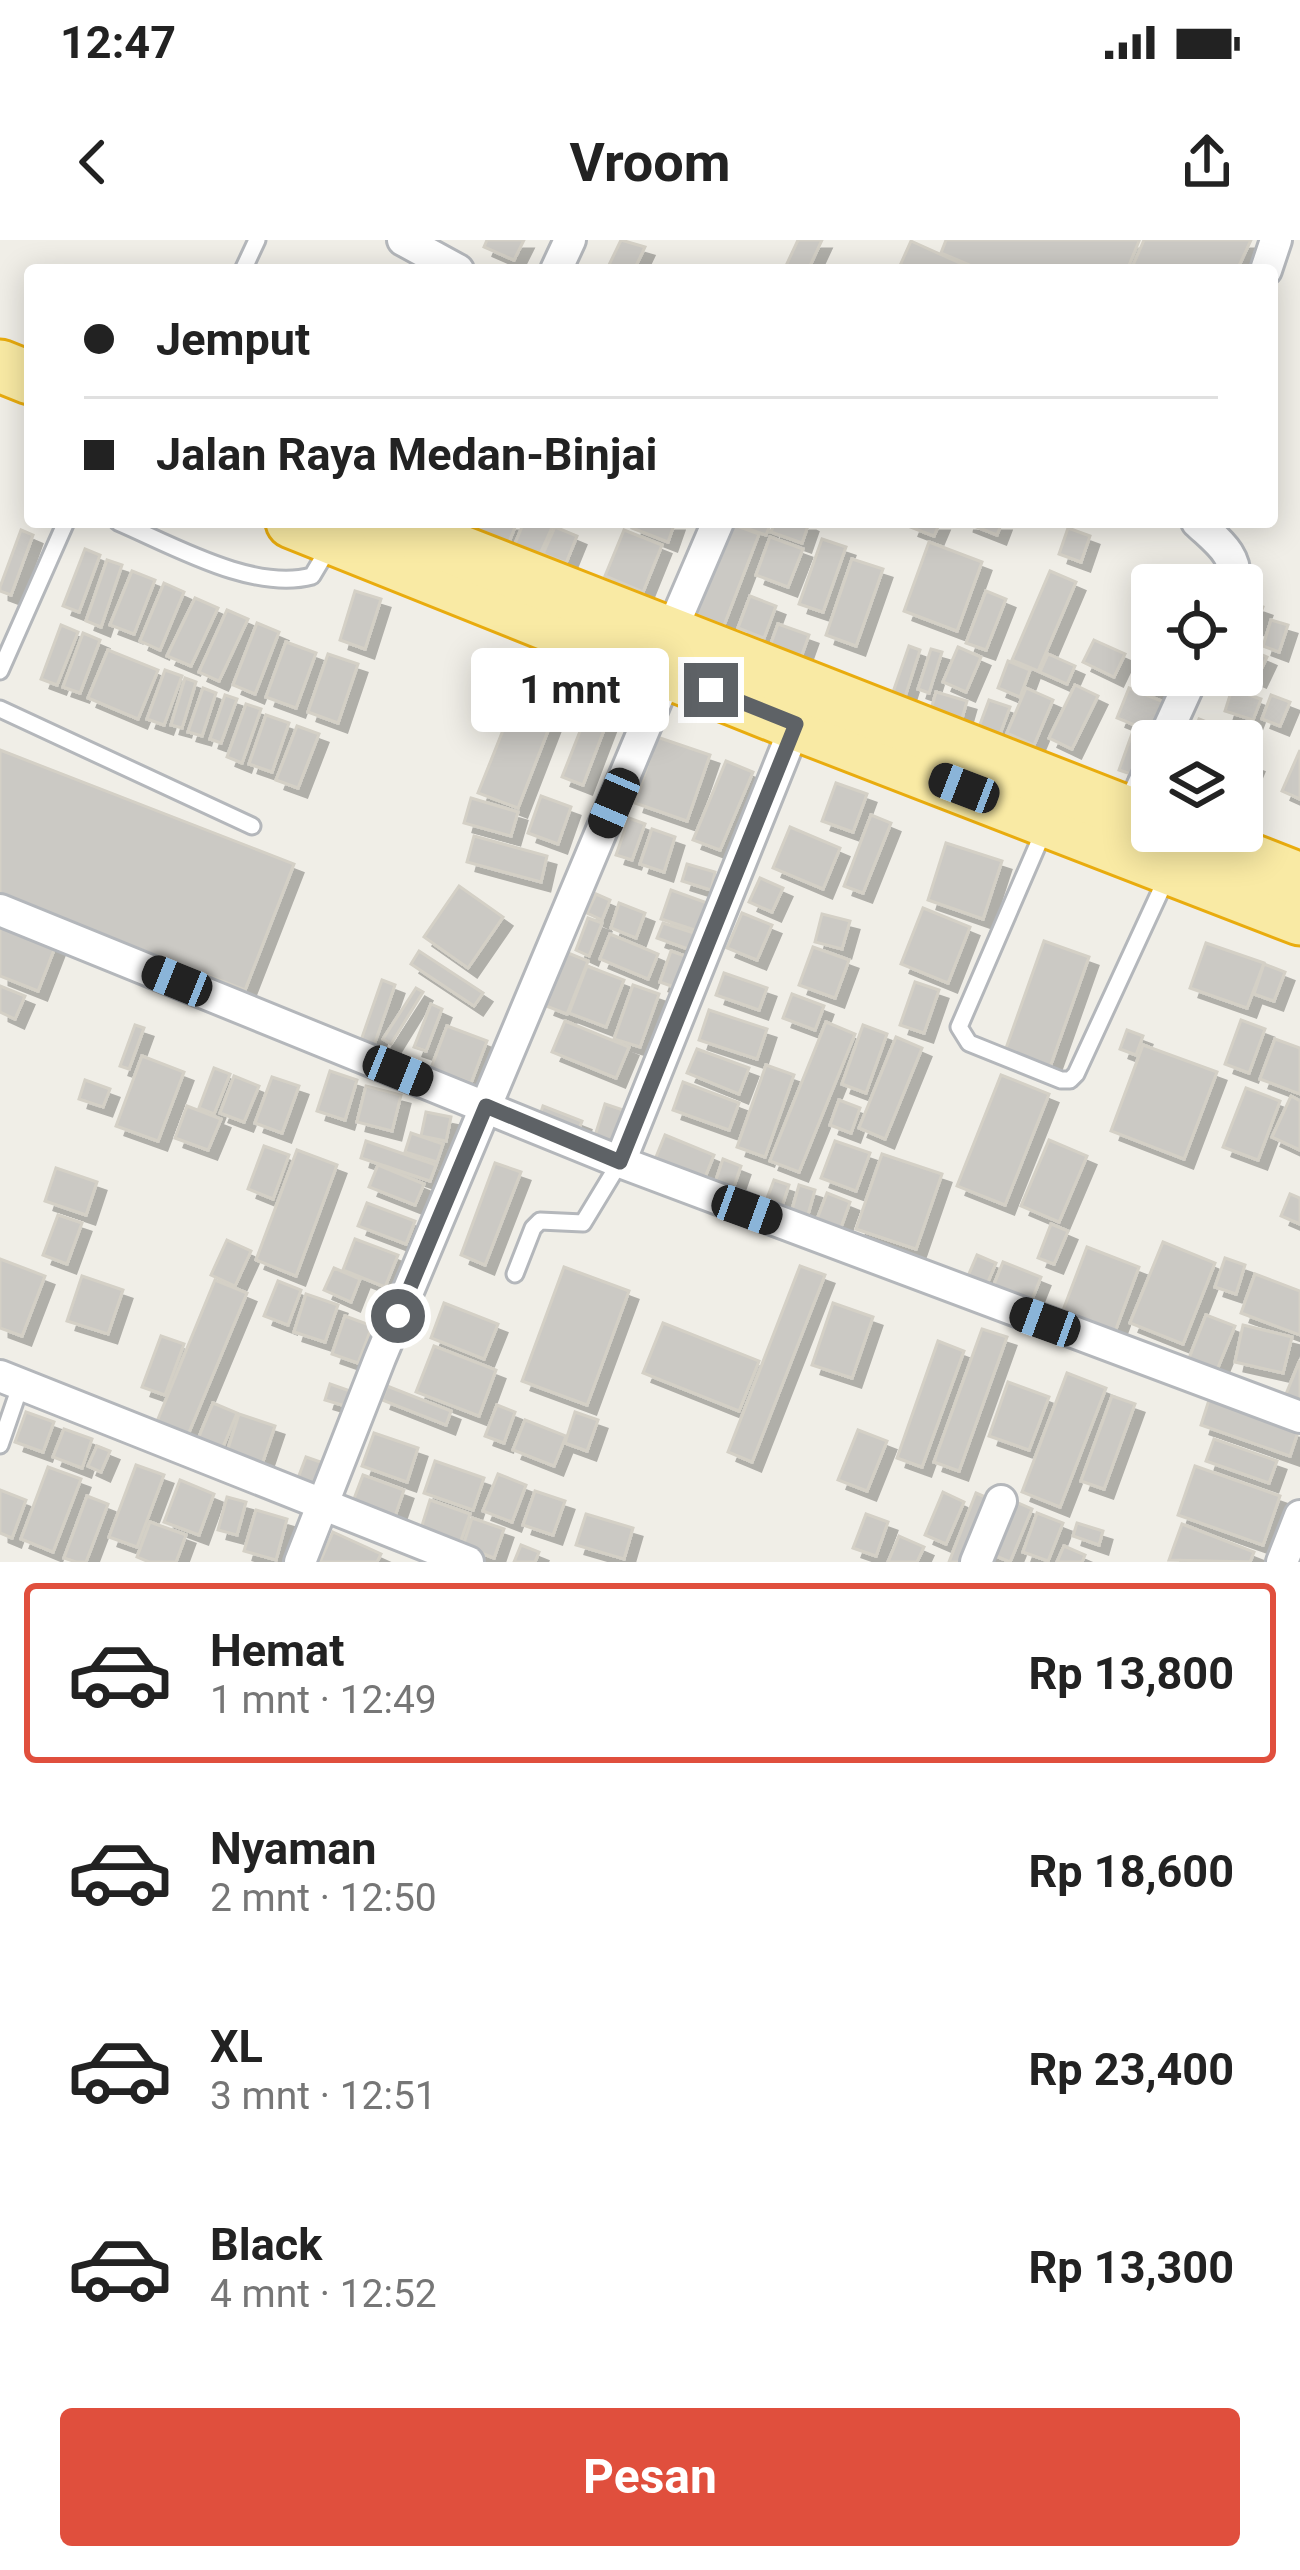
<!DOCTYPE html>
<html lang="id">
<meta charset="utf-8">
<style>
:root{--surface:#fff;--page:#f2f2f2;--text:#222;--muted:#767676;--line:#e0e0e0;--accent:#e04f3d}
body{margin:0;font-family:Roboto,sans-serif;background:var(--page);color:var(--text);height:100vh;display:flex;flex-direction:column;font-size:45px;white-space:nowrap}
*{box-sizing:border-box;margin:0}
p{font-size:39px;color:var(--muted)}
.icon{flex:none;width:66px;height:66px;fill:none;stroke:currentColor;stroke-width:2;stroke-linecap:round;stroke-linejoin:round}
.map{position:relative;height:1322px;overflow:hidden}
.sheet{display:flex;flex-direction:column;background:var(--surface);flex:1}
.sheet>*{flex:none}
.hud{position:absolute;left:24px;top:24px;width:1254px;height:264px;border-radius:12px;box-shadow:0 6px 30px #0003;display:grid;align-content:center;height:264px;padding:0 60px;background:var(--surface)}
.tools{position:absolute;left:1131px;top:324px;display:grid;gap:24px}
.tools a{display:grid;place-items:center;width:132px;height:132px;border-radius:12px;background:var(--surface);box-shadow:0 6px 30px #0003;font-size:60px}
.end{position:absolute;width:54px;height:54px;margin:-27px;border:15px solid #5e6266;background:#fff;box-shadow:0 0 0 6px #fff}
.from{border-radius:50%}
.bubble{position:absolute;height:84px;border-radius:12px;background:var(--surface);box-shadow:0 6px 30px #0003;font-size:39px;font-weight:700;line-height:84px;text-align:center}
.car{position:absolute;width:36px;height:72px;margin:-36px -18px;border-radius:15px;box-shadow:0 0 9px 3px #0007;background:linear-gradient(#222 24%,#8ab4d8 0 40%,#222 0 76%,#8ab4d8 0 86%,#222 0)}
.hud b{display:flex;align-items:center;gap:42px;height:114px;font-size:45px}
.hud b+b{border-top:3px solid var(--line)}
.hud i{width:30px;height:30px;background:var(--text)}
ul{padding:21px 0 0;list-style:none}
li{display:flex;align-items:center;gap:36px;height:180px;margin:0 24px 18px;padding:0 36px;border:6px solid transparent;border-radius:12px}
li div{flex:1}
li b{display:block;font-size:45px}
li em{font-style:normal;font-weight:700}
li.active{border-color:var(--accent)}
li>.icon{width:108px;height:108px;stroke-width:1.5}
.action{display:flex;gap:24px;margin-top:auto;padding:24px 60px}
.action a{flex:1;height:138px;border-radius:12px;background:var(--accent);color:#fff;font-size:48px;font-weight:700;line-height:138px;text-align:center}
.status{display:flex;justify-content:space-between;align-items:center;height:84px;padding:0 60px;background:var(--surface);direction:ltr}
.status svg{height:33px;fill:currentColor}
header{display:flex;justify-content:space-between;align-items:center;height:156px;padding:0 60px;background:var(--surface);font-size:54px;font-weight:700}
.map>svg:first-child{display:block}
.building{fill:#cbc9c4;stroke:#d4d0c6;stroke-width:3;filter:url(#shadow)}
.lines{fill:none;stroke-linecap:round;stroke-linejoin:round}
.service-casing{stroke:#b4b7bb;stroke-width:21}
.minor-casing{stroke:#b4b7bb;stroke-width:36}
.trunk-casing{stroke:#e9ac0e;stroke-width:57}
.service{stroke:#fff;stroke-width:15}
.minor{stroke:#fff;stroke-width:30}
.trunk{stroke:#f9eaa4;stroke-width:51}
.route{stroke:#5e6266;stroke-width:15}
</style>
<div class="status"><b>12:47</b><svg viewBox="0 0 49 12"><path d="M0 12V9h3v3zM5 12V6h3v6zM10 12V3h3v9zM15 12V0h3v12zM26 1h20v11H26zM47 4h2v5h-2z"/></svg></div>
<header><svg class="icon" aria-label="back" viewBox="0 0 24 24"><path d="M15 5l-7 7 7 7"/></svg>Vroom<svg class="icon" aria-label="share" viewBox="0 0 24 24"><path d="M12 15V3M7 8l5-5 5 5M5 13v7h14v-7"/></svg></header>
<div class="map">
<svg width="1300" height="1322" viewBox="0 0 1300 1322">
<defs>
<filter id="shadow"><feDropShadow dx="9" dy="9" stdDeviation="0" flood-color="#0004"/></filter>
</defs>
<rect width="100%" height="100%" fill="#f0eee7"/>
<g class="building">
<path d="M487,0H524L514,20L484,7Z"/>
<path d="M621,0L645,7L634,30L608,27Z"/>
<path d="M798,0H822L808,30H784Z"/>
<path d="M946,0H1137L1139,1L1127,30H981L941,13Z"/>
<path d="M1144,0H1251L1237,30H1131Z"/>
<path d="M911,1L975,30H898Z"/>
<path d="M477,282H517L509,302L475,288Z"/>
<path d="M524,282L553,285L539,316L514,306Z"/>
<path d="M634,282H675L668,302L632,288Z"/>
<path d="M726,282L759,294L721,393L686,380Z"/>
<path d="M741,282H771L766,295L740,286Z"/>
<path d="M775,282H807L809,283L802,303L771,292Z"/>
<path d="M912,282H940L934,296L910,287Z"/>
<path d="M964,282H1002L997,295Z"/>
<path d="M555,287L577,296L566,323L543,314Z"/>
<path d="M1068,288L1090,296L1081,322L1059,314Z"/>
<path d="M21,290L33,295L11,355L0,351V347Z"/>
<path d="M624,290L662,305L643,352L605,336Z"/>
<path d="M770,297L803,309L788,347L756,335Z"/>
<path d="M822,299L846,307L823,372L799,364Z"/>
<path d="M929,302L982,322L957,391L904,371Z"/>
<path d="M85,309L100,315L79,372L63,366Z"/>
<path d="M852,319L883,329L856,406L826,395Z"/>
<path d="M107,320L122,325L101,387L86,381Z"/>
<path d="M132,331L155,340L134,394L110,385Z"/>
<path d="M1050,331L1076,342L1038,431L1012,420Z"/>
<path d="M164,343L184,352L160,410L140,401Z"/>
<path d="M355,351L381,359L365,409L340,400Z"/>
<path d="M986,351L1006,359L986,410L966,403Z"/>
<path d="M750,356L776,366L764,398L738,388Z"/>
<path d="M195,358L218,368L191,426L167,416Z"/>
<path d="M1249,362L1263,367L1256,386L1242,381Z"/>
<path d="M227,370L248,379L219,441L199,432Z"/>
<path d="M1271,380L1288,385L1279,412L1263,406Z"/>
<path d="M257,383L279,392L255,454L233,445Z"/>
<path d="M778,384L809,395L800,420L769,409Z"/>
<path d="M61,385L78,392L57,445L41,439Z"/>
<path d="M83,393L100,400L80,453L63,447Z"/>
<path d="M1094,400L1125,414L1114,437L1083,422Z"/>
<path d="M286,402L316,413L296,468L266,457Z"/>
<path d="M909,406L920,410L903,463L891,458Z"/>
<path d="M1242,406L1267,417L1257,438L1242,432Z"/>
<path d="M958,407L981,417L966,452L943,442Z"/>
<path d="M931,409L942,412L929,453L918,449Z"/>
<path d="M108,410L158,430L138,479L88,458Z"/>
<path d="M328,414L358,424L338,483L308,472Z"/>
<path d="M1048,414L1075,426L1067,444L1040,432Z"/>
<path d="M1008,421L1030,430L1020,457L998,448Z"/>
<path d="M1146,421L1152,423V435L1180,436L1170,457L1137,443Z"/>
<path d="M165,430L182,436L164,485L147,479Z"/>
<path d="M185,438L196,442L182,488L171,485Z"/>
<path d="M1075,445L1098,456L1072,509L1049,498Z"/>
<path d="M203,448L216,453L202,496L188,492Z"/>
<path d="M1026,448L1053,460L1034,505L1007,493Z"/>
<path d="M1129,448L1164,462L1152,492L1117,478Z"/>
<path d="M1232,449L1261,459L1253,480L1225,471Z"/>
<path d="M936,452L967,461L961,482L930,473Z"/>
<path d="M225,455L237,459L221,503L210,499Z"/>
<path d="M517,455L556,470L518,568L478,553Z"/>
<path d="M1271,455L1290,462L1280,486L1262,479Z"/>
<path d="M989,460L1010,467L1000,494L979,487Z"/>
<path d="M246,464L261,469L242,523L227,517Z"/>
<path d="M590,466L610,474L583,545L562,537Z"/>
<path d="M266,475L289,483L272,532L249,524Z"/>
<path d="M1199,479L1229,491L1225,501L1191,500Z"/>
<path d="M297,486L319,494L298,548L276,540Z"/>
<path d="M1133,491L1151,497L1137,536L1119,530Z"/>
<path d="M657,497L710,515L687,581L635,563Z"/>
<path d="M0,510L294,624L245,750L0,655Z"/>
<path d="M1300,510V559L1282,551Z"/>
<path d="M1242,518L1255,523L1242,555Z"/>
<path d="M726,521L753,532L720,610L693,600Z"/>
<path d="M836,543L867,554L853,592L822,581Z"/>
<path d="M541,556L571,567L558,604L528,593Z"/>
<path d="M471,558L518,572L511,596L464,583Z"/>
<path d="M871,575L891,583L863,653L844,646Z"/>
<path d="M629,578L645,584L632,620L616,615Z"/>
<path d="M790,587L840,608L823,649L773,628Z"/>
<path d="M652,589L675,597L664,632L640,624Z"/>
<path d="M474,596L547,616L541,642L467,622Z"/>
<path d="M946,603L1002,621L983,679L928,660Z"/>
<path d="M687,624L715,632L711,650L682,641Z"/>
<path d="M760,638L783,648L772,672L749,662Z"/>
<path d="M459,646L503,677L468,728L424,697Z"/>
<path d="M671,650L707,663L698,691L661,679Z"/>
<path d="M596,654L610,660L602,680L587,673Z"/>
<path d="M619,663L645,673L636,698L611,688Z"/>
<path d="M923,668L970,687L948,743L901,724Z"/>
<path d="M742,673L772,685L757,720L727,708Z"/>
<path d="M822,674L850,681L842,709L815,702Z"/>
<path d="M588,678L602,683L589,716L576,710Z"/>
<path d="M0,680L57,702L38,751L0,736Z"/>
<path d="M663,683L697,694L691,710L657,698Z"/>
<path d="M610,694L658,714L648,739L600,719Z"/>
<path d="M1044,701L1089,717L1050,827L1005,811Z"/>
<path d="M1206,703L1264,723L1247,768L1190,748Z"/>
<path d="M813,707L849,720L835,758L799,745Z"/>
<path d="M419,711L483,753L474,766L411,724Z"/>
<path d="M671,711L685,716L674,747L660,742Z"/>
<path d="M568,713L588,721L567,774L546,766Z"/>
<path d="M1264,724L1285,732L1274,761L1254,754Z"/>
<path d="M587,726L624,740L606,787L569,773Z"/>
<path d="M724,733L767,748L759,770L716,755Z"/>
<path d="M382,740L395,745L372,811L359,806Z"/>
<path d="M915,742L939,750L924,793L900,785Z"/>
<path d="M633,745L659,754L640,807L614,799Z"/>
<path d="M0,746L25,756L15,779L0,772Z"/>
<path d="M416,748L423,752L391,804L383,799Z"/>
<path d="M792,754L824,766L815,790L783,778Z"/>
<path d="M431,764L442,769L426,811L414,807Z"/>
<path d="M709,770L767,789L757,819L699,800Z"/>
<path d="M1241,780L1265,789L1249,833L1225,824Z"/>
<path d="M565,781L629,807L616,838L552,812Z"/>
<path d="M826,782L855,794L799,932L770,921Z"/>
<path d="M135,785L144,788L129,829L120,826Z"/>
<path d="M863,785L887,794L866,853L842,844Z"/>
<path d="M447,786L487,801L471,843L431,828Z"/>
<path d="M1127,790L1143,796L1136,815L1120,809Z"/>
<path d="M896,797L922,808L885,899L859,888Z"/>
<path d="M1275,799L1300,808V854L1260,839Z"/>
<path d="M1143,805L1217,832L1184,919L1111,891Z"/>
<path d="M697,809L749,828L739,854L687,833Z"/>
<path d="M142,816L184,832L158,901L116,886Z"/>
<path d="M766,825L794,835L765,917L737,907Z"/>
<path d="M214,828L230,834L214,874L199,868Z"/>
<path d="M330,831L357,840L345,880L317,871Z"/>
<path d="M1001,835L1049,854L1005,965L957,946Z"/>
<path d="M234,836L259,846L244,882L220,873Z"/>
<path d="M272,837L299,846L282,893L255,883Z"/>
<path d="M85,840L110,849L103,867L79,859Z"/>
<path d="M683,842L739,863L729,890L673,870Z"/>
<path d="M366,846L401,855L392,891L357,882Z"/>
<path d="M1246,848L1280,861L1258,920L1223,907Z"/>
<path d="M1291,856L1300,861V910L1272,897Z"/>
<path d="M839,860L860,868L851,893L830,885Z"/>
<path d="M605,864L626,871L614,909L593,902Z"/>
<path d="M187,866L221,879L208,910L175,898Z"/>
<path d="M543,866L582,881L575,899L537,884Z"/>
<path d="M426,872L451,877L446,901L421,896Z"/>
<path d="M411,893L443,904L437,922L405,912Z"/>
<path d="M665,895L714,915L703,942L654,922Z"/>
<path d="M1049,900L1087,916L1059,982L1021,966Z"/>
<path d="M366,901L436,925L430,941L361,918Z"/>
<path d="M835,901L870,913L856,951L821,938Z"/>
<path d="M264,906L289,915L273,959L248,949Z"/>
<path d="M297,910L337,925L296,1036L256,1020Z"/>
<path d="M882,914L942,934L916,1009L856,989Z"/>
<path d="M723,919L741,926L733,949L715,943Z"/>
<path d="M495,923L521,932L485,1025L461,1015Z"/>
<path d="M378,925L424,944L415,965L369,947Z"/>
<path d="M56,928L97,942L86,975L45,961Z"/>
<path d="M774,940L789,945L782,966L766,961Z"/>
<path d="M799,945L815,950L807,978L791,973Z"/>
<path d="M827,953L850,962L840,990L816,982Z"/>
<path d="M1290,954L1300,958V984L1281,976Z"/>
<path d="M367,963L415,981L406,1004L358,986Z"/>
<path d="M58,975L82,983L67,1024L43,1015Z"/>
<path d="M1051,984L1068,991L1054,1024L1038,1018Z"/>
<path d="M355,999L398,1015L385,1047L343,1030Z"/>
<path d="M227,1000L251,1011L235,1046L211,1035Z"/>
<path d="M1163,1002L1215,1023L1183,1104L1130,1083Z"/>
<path d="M1087,1007L1139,1027L1110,1105L1057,1086Z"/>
<path d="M977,1015L996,1023L984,1051L965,1043Z"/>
<path d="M1225,1018L1245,1025L1236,1054L1215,1047Z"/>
<path d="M0,1019L45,1036L22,1096L0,1088Z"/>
<path d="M1003,1022L1041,1037L1031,1062L993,1047Z"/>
<path d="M800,1026L825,1035L752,1222L728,1212Z"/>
<path d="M564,1027L629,1051L587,1165L522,1141Z"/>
<path d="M334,1028L360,1039L351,1062L324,1050Z"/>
<path d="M1255,1034L1300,1051V1095L1241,1073Z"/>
<path d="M82,1036L123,1050L108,1094L67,1081Z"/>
<path d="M215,1040L247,1053L187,1197L156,1184Z"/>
<path d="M278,1041L301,1050L288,1085L264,1076Z"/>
<path d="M306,1054L338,1065L325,1102L294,1092Z"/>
<path d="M444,1063L498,1084L484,1119L431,1098Z"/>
<path d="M833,1063L873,1077L852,1138L812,1125Z"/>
<path d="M1206,1075L1235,1086L1214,1137L1186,1126Z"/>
<path d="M345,1076L372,1086L358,1123L332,1114Z"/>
<path d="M663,1083L759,1121L739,1171L643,1133Z"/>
<path d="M1243,1085L1292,1097L1283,1133L1235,1122Z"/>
<path d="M982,1089L1007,1097L959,1231L934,1222Z"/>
<path d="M161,1096L184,1104L165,1155L142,1147Z"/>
<path d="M938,1101L964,1111L922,1227L897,1218Z"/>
<path d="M434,1106L496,1130L479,1176L416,1152Z"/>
<path d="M1300,1120V1165L1284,1159Z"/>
<path d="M1067,1133L1106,1148L1060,1267L1022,1252Z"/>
<path d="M1008,1142L1049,1157L1029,1210L989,1196Z"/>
<path d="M330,1144L350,1151L345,1166L325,1160Z"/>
<path d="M387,1146L451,1171L446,1185L382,1160Z"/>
<path d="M1112,1156L1135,1164L1104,1249L1081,1241Z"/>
<path d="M1209,1160L1298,1192L1290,1216L1201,1185Z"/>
<path d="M213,1163L237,1173L220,1214L196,1204Z"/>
<path d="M497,1165L515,1172L504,1203L485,1196Z"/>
<path d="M26,1172L54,1182L43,1212L15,1202Z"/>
<path d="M575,1172L598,1180L587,1211L565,1203Z"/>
<path d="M239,1174L275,1186L260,1230L225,1218Z"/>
<path d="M525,1180L566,1196L554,1226L513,1210Z"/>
<path d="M64,1189L92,1199L82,1228L53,1217Z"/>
<path d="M858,1190L887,1201L867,1251L838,1240Z"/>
<path d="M374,1193L418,1208L407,1242L362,1226Z"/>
<path d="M1214,1199L1277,1221L1269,1243L1206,1221Z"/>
<path d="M97,1206L110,1211L101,1232L88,1226Z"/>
<path d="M306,1217L326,1224L315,1253L295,1246Z"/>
<path d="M435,1221L484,1238L473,1270L424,1253Z"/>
<path d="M136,1225L164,1235L137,1307L109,1297Z"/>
<path d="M1195,1226L1280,1256L1263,1305L1178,1275Z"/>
<path d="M48,1227L81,1239L53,1312L21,1299Z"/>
<path d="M498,1234L526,1245L512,1282L483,1271Z"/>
<path d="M363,1235L404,1250L394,1279L352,1264Z"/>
<path d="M180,1240L214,1254L199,1295L164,1282Z"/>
<path d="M0,1250L26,1260L12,1298L0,1293Z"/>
<path d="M535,1251L565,1261L553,1295L523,1285Z"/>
<path d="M943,1252L964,1262L946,1304L925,1295Z"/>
<path d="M976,1253L997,1262L973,1322H949Z"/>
<path d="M87,1256L108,1264L86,1322H76L64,1318Z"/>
<path d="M227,1257L246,1262L237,1295L218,1290Z"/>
<path d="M1007,1258L1032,1269L1010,1322L984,1311Z"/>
<path d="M430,1260L470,1274L459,1306L420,1292Z"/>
<path d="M256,1270L287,1279L276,1320L244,1311Z"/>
<path d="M1037,1273L1063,1283L1048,1321L1023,1312Z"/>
<path d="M586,1274L633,1288L624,1319L576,1305Z"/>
<path d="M866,1274L888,1282L876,1316L853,1308Z"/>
<path d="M472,1278L504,1289L494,1318L463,1306Z"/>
<path d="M150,1282L186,1295L176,1322H149L137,1317Z"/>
<path d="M1077,1283L1103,1291L1099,1305L1073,1296Z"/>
<path d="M1182,1284L1254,1312L1250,1322L1169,1320Z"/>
<path d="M333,1292L381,1314L377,1322H320Z"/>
<path d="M899,1296L924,1307L917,1322H888Z"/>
<path d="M521,1305L539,1312L535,1322H514Z"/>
<path d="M1064,1306L1085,1315L1082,1322H1057Z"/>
</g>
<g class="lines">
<defs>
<g id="service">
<path d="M243,30L257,0"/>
<path d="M118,282C172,305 253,352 312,336L331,304"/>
<path d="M0,431L66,282"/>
<path d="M0,469L252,586"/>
<path d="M1045,588L959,787L969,803L1061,840H1070L1076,834L1167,637"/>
<path d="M515,1034L533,988L540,981L583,983L620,922"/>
<path d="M0,1205L21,1144"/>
</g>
<g id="minor">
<path d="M403,0L458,30"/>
<path d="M556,30L570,0"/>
<path d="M1266,30L1276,0"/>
<path d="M1197,282C1217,301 1239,315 1234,345"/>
<path d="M669,396L718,282"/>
<path d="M1163,501L1193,435"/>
<path d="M1130,573L1152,526"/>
<path d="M0,670L620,922L1300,1177"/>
<path d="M620,922L796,484"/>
<path d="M0,1136L468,1322"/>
<path d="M300,1322L380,1118L672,423"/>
<path d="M976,1322L1001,1261"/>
<path d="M1282,1322L1300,1276"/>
</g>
<g id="trunk">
<path d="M0,126L30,138"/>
<path d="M292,282L796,484L1300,679"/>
<path d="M385,282L1152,582"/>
<path d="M1176,591L1300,639"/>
</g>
</defs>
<use href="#service" class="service-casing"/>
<use href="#minor" class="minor-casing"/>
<use href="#trunk" class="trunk-casing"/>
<use href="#service" class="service"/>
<use href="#minor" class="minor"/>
<use href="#trunk" class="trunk"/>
</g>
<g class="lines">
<path class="route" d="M398,1076L486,866L620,922L796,484L711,450"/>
</g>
</svg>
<div class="tools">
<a><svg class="icon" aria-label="locate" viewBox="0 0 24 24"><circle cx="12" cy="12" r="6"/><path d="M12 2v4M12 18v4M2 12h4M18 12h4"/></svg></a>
<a><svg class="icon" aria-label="layers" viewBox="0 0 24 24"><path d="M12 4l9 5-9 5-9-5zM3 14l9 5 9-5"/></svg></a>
</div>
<i class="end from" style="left:398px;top:1076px"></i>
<i class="end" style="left:711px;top:450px"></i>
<div class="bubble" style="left:471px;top:408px;width:198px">1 mnt</div>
<i class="car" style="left:964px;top:548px;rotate:291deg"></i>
<i class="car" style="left:614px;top:563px;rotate:203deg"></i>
<i class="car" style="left:177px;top:741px;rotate:292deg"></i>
<i class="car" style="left:398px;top:831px;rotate:112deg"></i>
<i class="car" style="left:747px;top:970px;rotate:110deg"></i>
<i class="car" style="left:1045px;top:1082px;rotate:290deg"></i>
<div class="hud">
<b><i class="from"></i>Jemput</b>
<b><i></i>Jalan Raya Medan-Binjai</b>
</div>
</div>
<section class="sheet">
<ul>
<li class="active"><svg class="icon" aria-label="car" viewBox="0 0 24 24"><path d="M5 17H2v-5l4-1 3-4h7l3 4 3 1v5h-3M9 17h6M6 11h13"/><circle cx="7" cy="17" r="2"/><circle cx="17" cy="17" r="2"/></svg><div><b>Hemat</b><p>1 mnt · 12:49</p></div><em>Rp 13,800</em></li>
<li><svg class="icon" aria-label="car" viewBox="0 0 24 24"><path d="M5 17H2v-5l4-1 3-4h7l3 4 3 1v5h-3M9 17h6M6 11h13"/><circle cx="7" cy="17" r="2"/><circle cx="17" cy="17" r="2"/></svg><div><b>Nyaman</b><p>2 mnt · 12:50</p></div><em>Rp 18,600</em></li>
<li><svg class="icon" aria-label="car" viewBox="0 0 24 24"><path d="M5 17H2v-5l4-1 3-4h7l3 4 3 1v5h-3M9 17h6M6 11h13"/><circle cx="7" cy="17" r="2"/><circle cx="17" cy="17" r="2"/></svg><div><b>XL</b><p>3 mnt · 12:51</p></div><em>Rp 23,400</em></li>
<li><svg class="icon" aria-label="car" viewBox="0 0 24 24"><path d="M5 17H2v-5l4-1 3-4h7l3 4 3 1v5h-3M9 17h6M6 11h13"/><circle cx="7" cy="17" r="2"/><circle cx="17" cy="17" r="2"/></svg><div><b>Black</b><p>4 mnt · 12:52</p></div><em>Rp 13,300</em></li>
</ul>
<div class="action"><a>Pesan</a></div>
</section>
